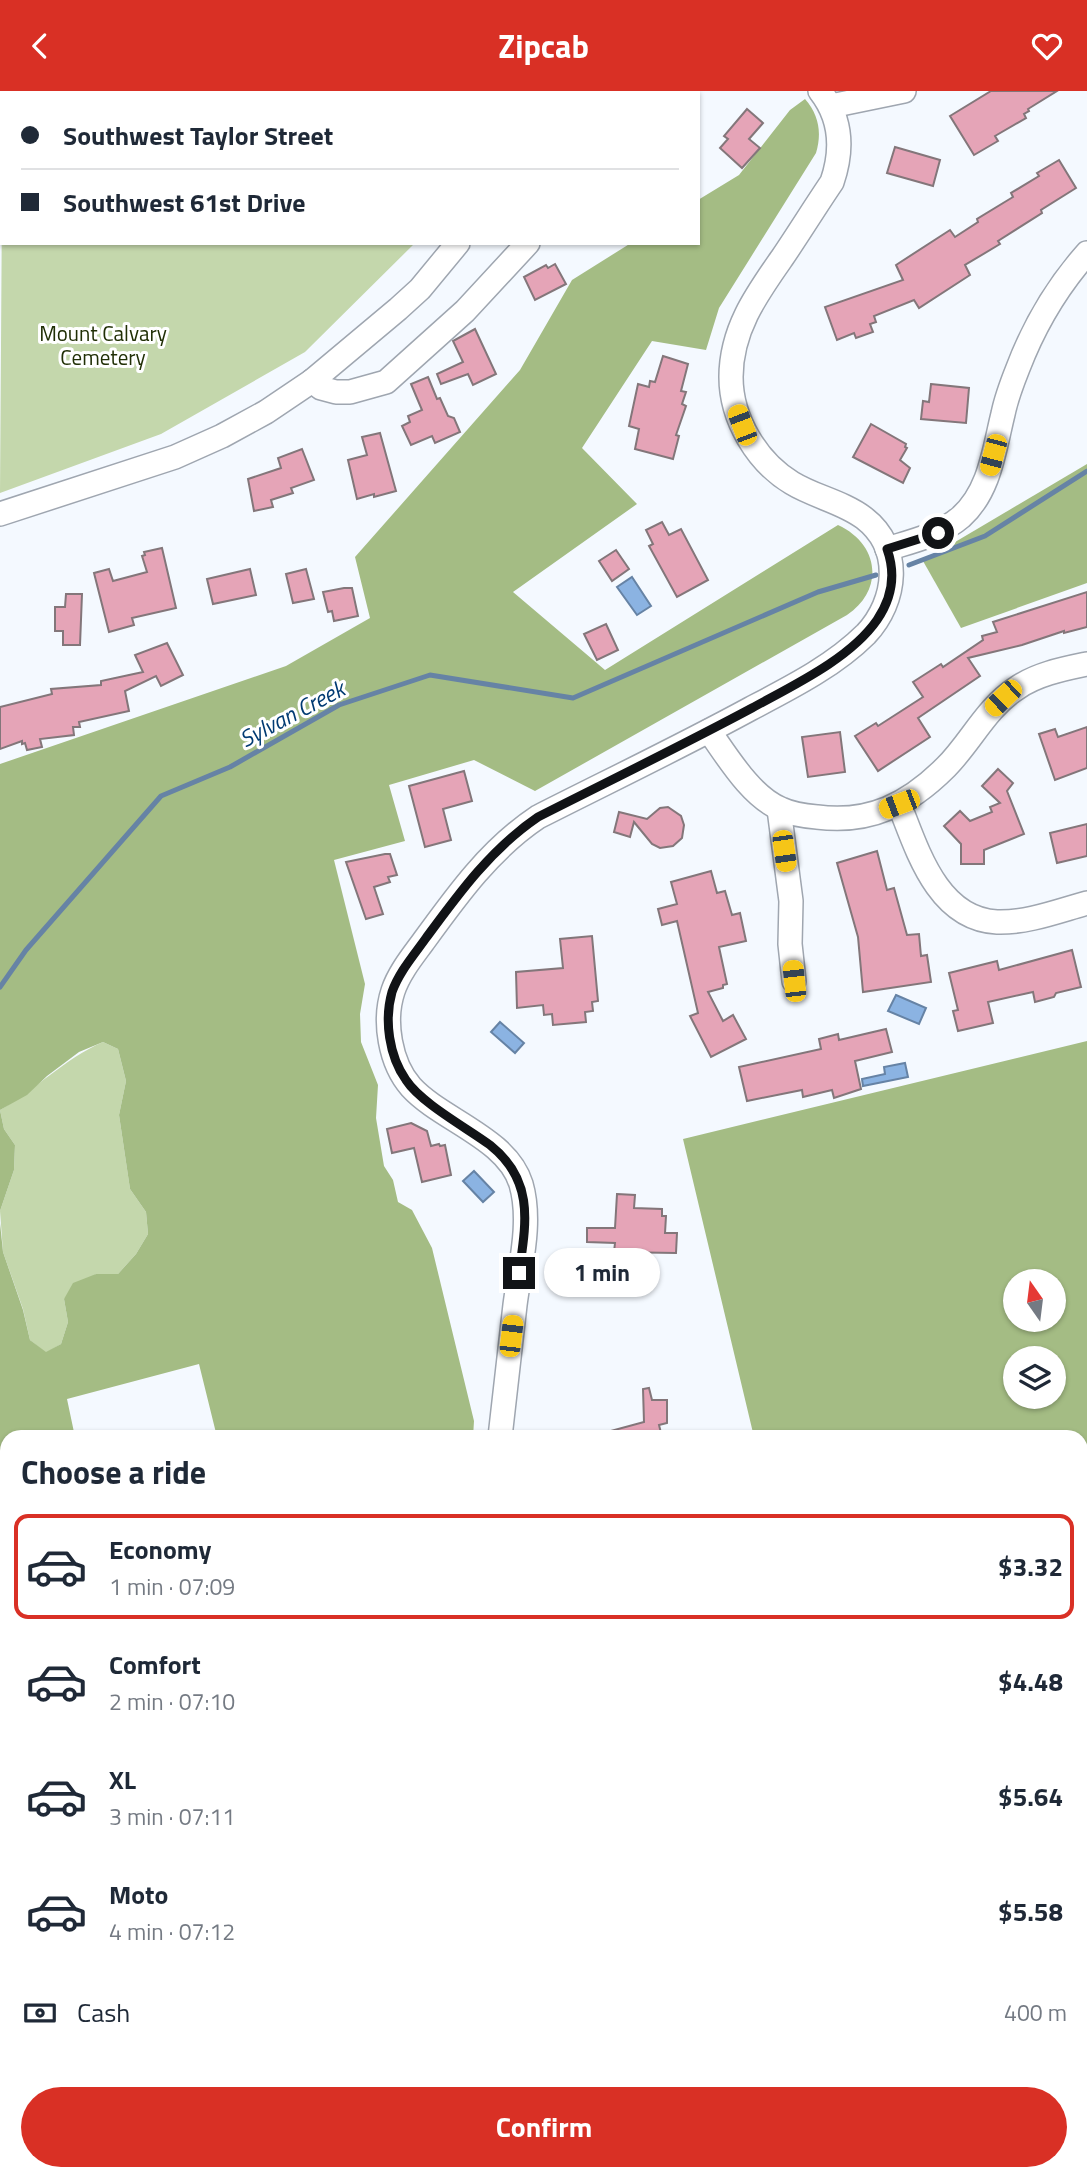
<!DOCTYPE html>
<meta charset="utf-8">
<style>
:root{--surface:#fff;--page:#f2f2f3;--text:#1f2937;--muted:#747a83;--line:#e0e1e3;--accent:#d93025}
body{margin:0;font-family:"Titillium Web",sans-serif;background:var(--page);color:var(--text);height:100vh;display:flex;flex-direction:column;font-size:26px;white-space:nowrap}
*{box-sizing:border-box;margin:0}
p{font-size:23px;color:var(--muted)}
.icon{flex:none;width:38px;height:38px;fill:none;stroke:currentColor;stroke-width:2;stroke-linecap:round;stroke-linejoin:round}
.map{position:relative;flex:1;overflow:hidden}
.drawer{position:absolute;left:0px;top:1339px;width:1088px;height:751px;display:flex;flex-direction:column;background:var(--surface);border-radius:21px 21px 0 0;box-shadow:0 2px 5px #0004}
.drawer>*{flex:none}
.top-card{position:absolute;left:0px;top:0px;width:700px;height:154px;box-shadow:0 2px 5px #0004;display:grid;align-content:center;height:154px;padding:0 21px;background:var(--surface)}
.needle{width:46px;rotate:346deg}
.tools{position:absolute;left:1003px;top:1178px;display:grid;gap:14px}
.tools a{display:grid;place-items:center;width:63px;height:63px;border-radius:50%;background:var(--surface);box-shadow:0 2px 5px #0004;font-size:35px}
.end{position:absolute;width:32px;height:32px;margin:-16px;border:9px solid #111316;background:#fff;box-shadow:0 0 0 4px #fff}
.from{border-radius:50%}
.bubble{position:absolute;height:49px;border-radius:24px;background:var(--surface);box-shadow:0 2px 5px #0004;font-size:23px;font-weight:700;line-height:49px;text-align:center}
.car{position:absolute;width:21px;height:42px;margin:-21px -10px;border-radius:9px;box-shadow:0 0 5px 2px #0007;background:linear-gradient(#f5c518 24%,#345 0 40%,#f5c518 0 76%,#345 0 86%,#f5c518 0)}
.top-card b{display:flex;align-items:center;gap:24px;height:66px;font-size:26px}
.top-card b+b{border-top:2px solid var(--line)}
.top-card i{width:18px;height:18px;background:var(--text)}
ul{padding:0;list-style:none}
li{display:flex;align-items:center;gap:21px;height:105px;margin:0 14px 10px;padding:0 7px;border:4px solid transparent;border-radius:14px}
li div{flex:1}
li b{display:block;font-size:26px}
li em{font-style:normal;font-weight:700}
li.on{border-color:var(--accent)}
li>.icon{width:63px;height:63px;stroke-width:1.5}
h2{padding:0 21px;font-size:32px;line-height:84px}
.pay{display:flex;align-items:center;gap:18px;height:77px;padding:0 21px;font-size:26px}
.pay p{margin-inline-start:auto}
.action{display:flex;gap:14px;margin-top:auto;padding:14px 21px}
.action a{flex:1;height:80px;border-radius:42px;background:var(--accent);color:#fff;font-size:28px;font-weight:700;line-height:80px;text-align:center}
header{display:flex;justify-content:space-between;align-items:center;height:91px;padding:0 21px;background:var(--accent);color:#fff;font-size:32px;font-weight:700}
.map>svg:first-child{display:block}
.green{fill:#c4d7ac}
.forest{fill:#a4bc84;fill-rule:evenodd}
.water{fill:#8bb3e2;stroke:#6683a5;stroke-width:2}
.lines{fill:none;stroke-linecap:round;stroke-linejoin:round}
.stream{stroke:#6683a5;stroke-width:5}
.building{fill:#e5a4b7;stroke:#83767a;stroke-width:2}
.minor-casing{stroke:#9fa6b0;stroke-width:26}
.major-casing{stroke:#9fa6b0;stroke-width:33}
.minor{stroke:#fff;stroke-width:23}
.major{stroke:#fff;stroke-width:30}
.route{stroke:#111316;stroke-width:9}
.labels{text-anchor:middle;stroke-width:6;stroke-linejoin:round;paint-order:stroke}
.park-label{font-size:21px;fill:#202f05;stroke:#fff}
.water-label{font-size:23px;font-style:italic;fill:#003a72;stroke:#fff}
</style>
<header><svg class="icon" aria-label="back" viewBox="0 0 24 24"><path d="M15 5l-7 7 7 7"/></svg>Zipcab<svg class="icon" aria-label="heart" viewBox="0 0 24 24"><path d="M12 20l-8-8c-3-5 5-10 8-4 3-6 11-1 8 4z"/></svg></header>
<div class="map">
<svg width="1087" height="2089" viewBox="0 0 1087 2089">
<rect width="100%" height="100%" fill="#f4f9ff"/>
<g class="green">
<path d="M74,0H581L73,2Z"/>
<path d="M2,107V152H415L305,261L161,343L0,402Z"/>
<path d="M103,951L118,958L126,990L119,1024L130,1098L146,1121L148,1143L136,1163L118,1183H96L64,1208L68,1231L61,1253L46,1262L30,1249L23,1218L3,1161L0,1120L14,1079L15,1054L4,1038L0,1019C37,998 64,968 103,951Z"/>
</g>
<g class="forest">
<path d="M805,8C819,24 822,42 816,62L719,217L706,259L652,250L582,357L637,413L513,501L605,579L838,434C879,453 885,498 847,524L535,700L474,669L389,694L405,750L334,769L365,893L360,923L361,951L378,994L376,1027L384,1075L393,1089L398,1111L412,1119L432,1157L474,1330L473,1346H217L199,1273L67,1308L75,1346H7V1693L0,1728V1132L3,1161L23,1219L30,1249L46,1261L61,1253L68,1231L64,1208L73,1192L96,1183H118L136,1163L148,1143L146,1121L130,1098L119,1024L126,990L118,958L103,951L79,961L47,985L27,1004L0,1019L4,1038L15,1054L14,1079L0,1120V673L286,575L370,527L355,466L520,279L572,189L631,152H698V109L739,84L790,19Z"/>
<path d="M1087,373V492L961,537L923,470Z"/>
<path d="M1087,950V1385L1082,1384V1346H754L683,1048ZM1015,1190H1054V1228H1015ZM1054,1267V1306H1015V1267Z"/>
<path d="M0,1827L7,1836V2082L114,2083L116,2089H0Z"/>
<path d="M928,2083L929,2089H407L406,2083Z"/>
</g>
<g class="water">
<path d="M632,486L651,515L637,524L617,496Z"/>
<path d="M896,904L926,917L919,933L888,920Z"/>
<path d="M500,931L524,952L515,962L491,941Z"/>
<path d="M905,972L908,986L863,995L862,988L885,983L884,976Z"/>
<path d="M474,1080L494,1101L483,1111L463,1090Z"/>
</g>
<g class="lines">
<g class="stream">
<path d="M909,474L985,445L1087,380"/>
<path d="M0,896L26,859L161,705L230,676L339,614L430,584L573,607L818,501L876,484"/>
</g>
</g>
<g class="building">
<path d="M991,0H1057L1028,18L1029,20L1024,23L1026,27L995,45L998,50L974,64L950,25Z"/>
<path d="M747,18L763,32L749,48L760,57L742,77L720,57L728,48L724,45Z"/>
<path d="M895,56L940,69L933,95L887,82Z"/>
<path d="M1059,69L1076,97L1041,119L1042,122L998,150L1000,153L965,174L970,184L919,217L914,209L874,225L876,231L870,233L873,241L856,247L854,242L837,249L825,216L903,189L896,174L950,139L955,146L978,131L977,128L1013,106L1011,102L1039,85L1037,82Z"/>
<path d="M555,173L566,193L535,209L524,186L546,174L548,177Z"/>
<path d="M475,238L496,283L473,294L468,283L441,293L437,283L463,271L453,250Z"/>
<path d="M663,265L688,273L681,300L686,301L682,313L686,315L676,344L679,345L673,368L635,358L639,338L629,335L638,293L649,296L650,290L655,291Z"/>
<path d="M428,286L437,308L440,307L448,325L454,327L460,341L435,352L432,345L411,354L402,335L410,331L408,325L422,319L411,293Z"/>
<path d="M931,293L969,297L966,332L921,328L923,310L929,311Z"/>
<path d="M871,333L906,353L905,356L907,357L900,369L910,377L903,392L853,366Z"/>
<path d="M380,342L396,400L374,406V403L357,408L348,369L367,364L362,346Z"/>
<path d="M302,358L314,389L291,397L293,402L271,409L273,416L254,420L248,388L281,377L278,367Z"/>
<path d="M662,431L669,444L681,438L708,489L677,506L649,455L653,453L646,439Z"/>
<path d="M162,457L176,517L132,527L134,534L109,541L94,482L109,478L113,490L147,481L142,465L145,464L144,461Z"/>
<path d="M616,459L629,478L612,490L599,470Z"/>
<path d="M250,478L256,504L213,513L207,488Z"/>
<path d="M306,478L314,508L293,512L286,483Z"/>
<path d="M344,497H352L358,525L334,530L332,520L328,521L323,501Z"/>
<path d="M1087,501V536L1064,542V540L1022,554L968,567L980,585L918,627L930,646L878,680L855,645L876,632L878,635L923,606L913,591L941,573L943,576L983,549L982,545L997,541L993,531Z"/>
<path d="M66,503H82L80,554H63V540H55V516H65Z"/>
<path d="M606,533L618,559L597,569L584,543Z"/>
<path d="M167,552L183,584L161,595L156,585L125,600L129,620L79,631L80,636H73L74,644L40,648L42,656L27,659L25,652L22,653V650L0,658V616L52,603L51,598L101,594V590L143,581L135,564Z"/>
<path d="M1087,636V677L1055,689L1039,643L1055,638L1058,646Z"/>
<path d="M840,641L845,681L808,686L802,646Z"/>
<path d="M998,678L1013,692L1007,700L1024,743L984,759V773H961V753L944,735L960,720L970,730L992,721L990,716L1000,712L982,695Z"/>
<path d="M464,680L472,710L443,718L451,749L425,756L409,695Z"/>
<path d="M668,716L681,725L684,734L682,747L673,755L660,757L652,753L634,731L630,746L614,741L619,721L647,728L660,717Z"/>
<path d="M1087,733V765L1057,772L1050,742Z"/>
<path d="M877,760L887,799L894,797L907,844L919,843L921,865L927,864L931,891L863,901L858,846L837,772Z"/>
<path d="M385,763H390L397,784L388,786L390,791L374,796L383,823L366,828L346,771Z"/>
<path d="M711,780L717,802L725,800L732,824L740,822L746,850L719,856L727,893L723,894V897L708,901L723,930L733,924L746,948L711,966L690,925L698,922L677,830L662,834L658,818L677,813L671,791Z"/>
<path d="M592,845L598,910L592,911L593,920L585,921L586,931L553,934L552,923L544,924L543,914L517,917L516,881L563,877L560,848Z"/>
<path d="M1072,859L1081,896L1056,902L1054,906L1035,911L1033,901L988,911L993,932L958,940L953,920L958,919L949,882L997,870L999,879Z"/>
<path d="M886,938L892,961L855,970L861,998L834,1007L832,999L803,1006L802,999L747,1010L739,976L821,958L819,948L838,943L839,949Z"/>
<path d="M411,1032L427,1040L431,1055L439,1053L440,1055L445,1054L451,1084L422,1091L414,1057L392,1062L387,1038Z"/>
<path d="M617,1103L635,1104L634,1117L662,1118V1125H666L665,1142H677L676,1162L614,1161L615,1152L587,1151V1137H615Z"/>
<path d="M649,1297L652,1309H667V1332L659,1334L662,1346H607V1341L644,1331L643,1298Z"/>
</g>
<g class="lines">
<defs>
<g id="minor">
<path d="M633,2L635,0"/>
<path d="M671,2V0"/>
<path d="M831,15L904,0"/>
<path d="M312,290L321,297L336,301H350L386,291L465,220L528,152"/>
<path d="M0,423L175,366L222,345L266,321L312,290L398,218L420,198L458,152"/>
<path d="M887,458C913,450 940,444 961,426C990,400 994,359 1003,323C1006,308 1012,292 1018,277C1034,235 1057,196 1087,162"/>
<path d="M709,640C727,665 751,706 781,718C791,723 805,725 817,726C870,733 909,713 946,676C971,651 986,617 1017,597C1037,583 1063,578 1087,573"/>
<path d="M899,713C917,758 937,828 997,831C1027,832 1058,820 1087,812"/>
<path d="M779,718L791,810L790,853L794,890"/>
<path d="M500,1346C505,1302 510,1258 515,1214C520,1175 532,1131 521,1093C507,1047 441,1029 411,996C390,972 383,930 393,900C399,882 412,866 423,851C457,804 490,758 538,726C609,690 680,656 750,618C790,597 834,575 866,543C897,510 903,457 864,427C843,411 815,406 792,392C757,371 731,328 731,286C731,239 756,204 782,167C799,142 815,116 832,91C843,59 842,28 820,0"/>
<path d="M1082,1742L1087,1741"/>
<path d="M1082,1969L1087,1972"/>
</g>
<g id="major">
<path d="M30,2L31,0"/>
<path d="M0,48L2,45"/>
</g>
</defs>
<use href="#minor" class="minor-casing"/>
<use href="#major" class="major-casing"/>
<use href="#minor" class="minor"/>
<use href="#major" class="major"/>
</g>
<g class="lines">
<path class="route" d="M519,1182C526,1132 535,1090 490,1054C467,1037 421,1012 406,989C389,965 384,929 392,901C399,881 414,864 426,847C459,802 491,758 538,726C609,690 681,655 752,617C792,595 850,568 877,529C892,507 896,483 887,458L938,442"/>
</g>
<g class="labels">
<g class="park-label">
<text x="103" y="250">Mount Calvary<tspan x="103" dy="24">Cemetery</tspan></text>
</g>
<g class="water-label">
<text transform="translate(292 623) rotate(-28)" y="8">Sylvan Creek</text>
</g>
</g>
</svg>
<div class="tools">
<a><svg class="needle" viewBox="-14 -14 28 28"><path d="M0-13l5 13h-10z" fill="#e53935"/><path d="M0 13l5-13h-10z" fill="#747a83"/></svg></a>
<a><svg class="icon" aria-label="layers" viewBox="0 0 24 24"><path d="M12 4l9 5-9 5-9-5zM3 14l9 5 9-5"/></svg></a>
</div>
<i class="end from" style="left:938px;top:442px"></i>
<i class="end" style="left:519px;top:1182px"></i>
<div class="bubble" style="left:544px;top:1157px;width:116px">1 min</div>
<i class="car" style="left:742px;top:334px;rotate:339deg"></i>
<i class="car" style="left:993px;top:364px;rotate:195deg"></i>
<i class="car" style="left:1003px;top:607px;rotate:226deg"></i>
<i class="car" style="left:899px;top:713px;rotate:249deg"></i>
<i class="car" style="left:784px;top:760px;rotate:172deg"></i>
<i class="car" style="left:794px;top:890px;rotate:354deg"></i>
<i class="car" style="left:511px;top:1245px;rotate:7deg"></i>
<div class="top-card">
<b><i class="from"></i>Southwest Taylor Street</b>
<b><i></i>Southwest 61st Drive</b>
</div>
<section class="drawer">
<h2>Choose a ride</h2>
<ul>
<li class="on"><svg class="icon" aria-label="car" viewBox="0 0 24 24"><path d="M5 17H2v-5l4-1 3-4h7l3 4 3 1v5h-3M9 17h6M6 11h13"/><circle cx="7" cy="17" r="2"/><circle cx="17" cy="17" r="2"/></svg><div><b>Economy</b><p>1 min · 07:09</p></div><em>$3.32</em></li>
<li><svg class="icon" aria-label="car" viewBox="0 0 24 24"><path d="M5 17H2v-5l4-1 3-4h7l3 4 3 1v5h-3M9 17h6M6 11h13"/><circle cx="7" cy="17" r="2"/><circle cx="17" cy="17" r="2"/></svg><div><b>Comfort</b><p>2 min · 07:10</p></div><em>$4.48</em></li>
<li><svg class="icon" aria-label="car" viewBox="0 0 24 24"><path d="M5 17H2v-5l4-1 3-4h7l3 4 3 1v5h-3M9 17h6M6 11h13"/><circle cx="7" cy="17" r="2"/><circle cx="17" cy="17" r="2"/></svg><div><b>XL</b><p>3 min · 07:11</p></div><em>$5.64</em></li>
<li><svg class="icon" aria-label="car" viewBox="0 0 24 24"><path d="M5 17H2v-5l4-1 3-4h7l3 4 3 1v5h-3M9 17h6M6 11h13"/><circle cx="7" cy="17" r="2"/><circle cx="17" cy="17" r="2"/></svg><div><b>Moto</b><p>4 min · 07:12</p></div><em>$5.58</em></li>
</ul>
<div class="pay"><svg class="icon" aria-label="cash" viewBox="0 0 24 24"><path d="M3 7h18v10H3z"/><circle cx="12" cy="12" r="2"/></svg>Cash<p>400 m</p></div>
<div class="action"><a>Confirm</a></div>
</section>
</div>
